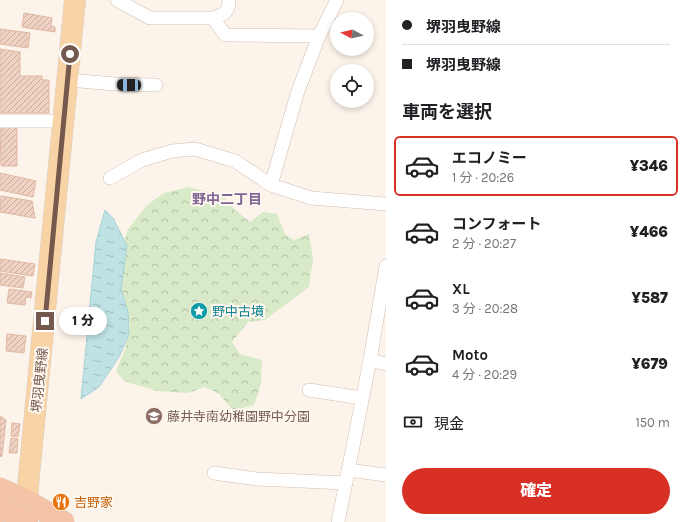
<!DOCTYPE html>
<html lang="ja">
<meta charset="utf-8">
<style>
:root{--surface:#fff;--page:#f6f6f6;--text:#202124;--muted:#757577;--line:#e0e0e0;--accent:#d93025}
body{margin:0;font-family:Karla,"Noto Sans JP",sans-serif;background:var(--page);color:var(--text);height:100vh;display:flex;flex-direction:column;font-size:15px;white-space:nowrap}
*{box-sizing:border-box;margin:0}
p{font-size:13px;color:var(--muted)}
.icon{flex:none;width:22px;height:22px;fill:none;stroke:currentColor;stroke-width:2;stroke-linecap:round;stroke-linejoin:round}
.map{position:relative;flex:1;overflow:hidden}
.details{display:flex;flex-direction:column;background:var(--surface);width:300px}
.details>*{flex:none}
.guide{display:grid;align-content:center;height:88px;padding:0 16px;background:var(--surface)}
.needle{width:26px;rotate:277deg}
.buttons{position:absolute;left:330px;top:12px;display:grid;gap:8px}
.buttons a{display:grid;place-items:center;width:44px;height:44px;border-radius:50%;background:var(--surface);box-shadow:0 2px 6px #0003;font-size:20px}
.end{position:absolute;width:18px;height:18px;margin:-9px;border:5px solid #76594e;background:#fff;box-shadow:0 0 0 2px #fff}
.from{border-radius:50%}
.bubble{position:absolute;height:28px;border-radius:14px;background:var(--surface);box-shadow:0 2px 6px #0003;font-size:13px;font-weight:800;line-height:28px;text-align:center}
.car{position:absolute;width:12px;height:24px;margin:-12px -6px;border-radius:5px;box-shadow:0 0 3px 1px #0007;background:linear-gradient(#222 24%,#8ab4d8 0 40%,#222 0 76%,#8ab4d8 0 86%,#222 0)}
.guide b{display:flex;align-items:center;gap:14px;height:38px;font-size:15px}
.guide b+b{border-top:1px solid var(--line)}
.guide i{width:10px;height:10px;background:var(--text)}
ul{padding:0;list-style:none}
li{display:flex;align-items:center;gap:12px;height:60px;margin:0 8px 6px;padding:0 8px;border:2px solid transparent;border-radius:6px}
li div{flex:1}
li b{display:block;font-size:15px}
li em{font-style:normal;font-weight:800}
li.selected{border-color:var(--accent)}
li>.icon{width:36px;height:36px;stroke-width:1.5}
h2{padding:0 16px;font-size:18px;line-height:48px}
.pay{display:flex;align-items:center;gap:10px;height:44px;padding:0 16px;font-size:15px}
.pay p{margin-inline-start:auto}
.primary-button{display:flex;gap:8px;margin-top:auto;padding:8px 16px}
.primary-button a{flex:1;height:46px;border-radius:24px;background:var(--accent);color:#fff;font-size:16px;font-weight:800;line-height:46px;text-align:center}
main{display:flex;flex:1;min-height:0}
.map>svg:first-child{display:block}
.forest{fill:url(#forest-crowns)}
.water{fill:url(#water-ripples);stroke:#a5d3d7}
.building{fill:url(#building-hatch);stroke:#e2b7a4}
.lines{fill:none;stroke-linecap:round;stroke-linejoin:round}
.minor-casing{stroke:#d0bdb2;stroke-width:14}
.primary-casing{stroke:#d9d1cd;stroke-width:22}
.trunk-casing{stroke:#d9d1cd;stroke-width:23}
.minor{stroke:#fff;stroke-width:13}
.primary{stroke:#f7d3a6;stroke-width:21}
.trunk{stroke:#f5c3a5;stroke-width:22}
.trunk-bridge-casing{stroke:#d9d1cd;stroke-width:23;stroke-linecap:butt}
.trunk-bridge{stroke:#f5c3a5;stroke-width:22}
.route{stroke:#76594e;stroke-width:5}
.labels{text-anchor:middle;stroke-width:4;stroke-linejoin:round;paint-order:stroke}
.culture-label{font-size:13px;fill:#0d838f;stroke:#fef8f1;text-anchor:start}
.street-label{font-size:13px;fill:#76594e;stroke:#fef8f1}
.education-label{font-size:13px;fill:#785e54;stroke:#fef8f1;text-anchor:start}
.food-label{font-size:13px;fill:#c56008;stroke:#fef8f1;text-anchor:start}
.neighbourhood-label{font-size:14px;font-weight:bold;fill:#806692;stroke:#fef8f1}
</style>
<main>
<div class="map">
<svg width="386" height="522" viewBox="0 0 386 522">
<defs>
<pattern id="forest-crowns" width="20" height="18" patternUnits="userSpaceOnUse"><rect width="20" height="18" fill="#d8eac8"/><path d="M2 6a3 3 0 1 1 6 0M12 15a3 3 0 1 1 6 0" fill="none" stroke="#b4c1a5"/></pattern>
<pattern id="water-ripples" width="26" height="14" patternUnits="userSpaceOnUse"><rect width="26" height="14" fill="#bfe2e5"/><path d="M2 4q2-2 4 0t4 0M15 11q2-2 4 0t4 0" fill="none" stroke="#a0babc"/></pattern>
<pattern id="building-hatch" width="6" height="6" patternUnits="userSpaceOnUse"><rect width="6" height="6" fill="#f0d2c3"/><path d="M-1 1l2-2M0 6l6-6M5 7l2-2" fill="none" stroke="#c7ada1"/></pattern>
</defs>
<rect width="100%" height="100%" fill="#fcf4ea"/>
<path class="forest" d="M188,187L222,195L235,210L250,222L263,212L277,214L285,234L294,240L309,234L313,258L309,287L265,320L248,322L232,342L240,354L262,360L261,384L254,405L233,410L218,393L205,387L188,393L157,391L124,381L116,371L125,349L130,325L118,288L119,255L128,229L147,205L164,193Z"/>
<path class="water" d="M105,210L113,218L127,246L121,289L128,312L129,334L119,357L99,387L81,399L96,242Z"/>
<g class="building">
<path d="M24,13L52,18L51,26L55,27V32L22,27Z"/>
<path d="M0,29L30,33L28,48L0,44Z"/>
<path d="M0,49L20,52V76H42V80H49V113H0Z"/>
<path d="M0,126H17V166H1Z"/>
<path d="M0,173L36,181L33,197L0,190Z"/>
<path d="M1,196L32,201L35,218L0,212Z"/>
<path d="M0,259L35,264L33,276L0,271Z"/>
<path d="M0,273L25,277L23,288L0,285Z"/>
<path d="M9,289L32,292L31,298L26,297L25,305L7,303Z"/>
<path d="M7,334L26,336L24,353L6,351Z"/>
<path d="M0,416L6,420L2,456L0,457Z"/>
<path d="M12,423L20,424L18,437L11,436Z"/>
<path d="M11,438L18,439L17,453H9Z"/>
</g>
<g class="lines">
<defs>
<g id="minor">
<path d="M117,0L150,18H213L225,35L319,36L297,94L271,185"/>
<path d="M213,18C224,14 229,13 229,0"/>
<path d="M319,36L337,0"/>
<path d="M68,80L115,84L156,85"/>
<path d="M0,121H64"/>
<path d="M110,178L142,160L172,151L195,149L235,161L271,185L311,198L386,204"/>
<path d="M370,360L386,364"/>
<path d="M309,390L362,398"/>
<path d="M348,470L386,475"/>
<path d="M214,473L257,479L346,483"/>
<path d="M338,522L370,360L386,266"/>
</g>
<path id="primary" d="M25,517L75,0"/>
<g id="trunk">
<path d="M0,489L27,501L63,522"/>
<path d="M0,521L2,522"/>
</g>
</defs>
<use href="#minor" class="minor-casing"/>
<use href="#primary" class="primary-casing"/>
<use href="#trunk" class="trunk-casing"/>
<use href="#minor" class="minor"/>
<use href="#primary" class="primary"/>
<use href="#trunk" class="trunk"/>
<defs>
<path id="trunk-bridge" d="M0,506L27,522"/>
</defs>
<use href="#trunk-bridge" class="trunk-bridge-casing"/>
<use href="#trunk-bridge" class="trunk-bridge"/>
</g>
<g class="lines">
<path class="route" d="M45,321L70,54"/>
</g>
<defs>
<symbol id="sight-disc" viewBox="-11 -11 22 22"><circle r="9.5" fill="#0f9aa8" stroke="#fef8f1"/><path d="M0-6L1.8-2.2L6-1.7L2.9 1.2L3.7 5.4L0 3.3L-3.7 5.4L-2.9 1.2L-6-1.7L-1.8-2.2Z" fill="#fff"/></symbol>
<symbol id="school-disc" viewBox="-11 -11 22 22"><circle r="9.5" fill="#8d6e63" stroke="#fef8f1"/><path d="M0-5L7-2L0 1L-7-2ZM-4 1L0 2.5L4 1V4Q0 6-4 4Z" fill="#fff"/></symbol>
<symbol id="restaurant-disc" viewBox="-11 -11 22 22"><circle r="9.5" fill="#e8710a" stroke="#fef8f1"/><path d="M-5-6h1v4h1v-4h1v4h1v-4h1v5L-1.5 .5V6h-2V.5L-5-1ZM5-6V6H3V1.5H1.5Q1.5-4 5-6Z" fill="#fff"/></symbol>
</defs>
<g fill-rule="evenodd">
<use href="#sight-disc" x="189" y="301" width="20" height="20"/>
<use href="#school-disc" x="144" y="406" width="20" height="20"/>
<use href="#restaurant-disc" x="51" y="492" width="20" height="20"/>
</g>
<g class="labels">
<g class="culture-label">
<text x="212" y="316">野中古墳</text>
</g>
<g class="street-label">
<text transform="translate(39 380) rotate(-84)" y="5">堺羽曳野線</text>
</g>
<g class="education-label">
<text x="167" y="421">藤井寺南幼稚園野中分園</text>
</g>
<g class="food-label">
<text x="74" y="507">吉野家</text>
</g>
<g class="neighbourhood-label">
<text x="227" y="204">野中二丁目</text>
</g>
</g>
</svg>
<div class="buttons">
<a><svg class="needle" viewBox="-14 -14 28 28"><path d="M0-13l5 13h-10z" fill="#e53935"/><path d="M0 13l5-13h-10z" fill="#757577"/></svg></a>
<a><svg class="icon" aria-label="locate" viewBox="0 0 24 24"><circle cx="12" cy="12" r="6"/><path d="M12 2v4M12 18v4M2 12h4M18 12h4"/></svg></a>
</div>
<i class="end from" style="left:70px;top:54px"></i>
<i class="end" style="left:45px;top:321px"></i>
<div class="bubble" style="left:59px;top:307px;width:48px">1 分</div>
<i class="car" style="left:129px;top:85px;rotate:271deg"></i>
</div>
<section class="details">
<div class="guide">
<b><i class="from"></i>堺羽曳野線</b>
<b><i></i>堺羽曳野線</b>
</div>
<h2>車両を選択</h2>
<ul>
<li class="selected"><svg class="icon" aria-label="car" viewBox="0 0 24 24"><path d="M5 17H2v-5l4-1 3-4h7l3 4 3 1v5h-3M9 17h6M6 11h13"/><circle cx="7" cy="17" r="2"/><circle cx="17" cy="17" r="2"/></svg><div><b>エコノミー</b><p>1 分 · 20:26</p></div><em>¥346</em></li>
<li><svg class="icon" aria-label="car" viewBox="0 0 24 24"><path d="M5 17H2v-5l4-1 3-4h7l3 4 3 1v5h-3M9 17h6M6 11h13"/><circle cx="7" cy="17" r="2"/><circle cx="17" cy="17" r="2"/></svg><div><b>コンフォート</b><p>2 分 · 20:27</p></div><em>¥466</em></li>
<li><svg class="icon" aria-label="car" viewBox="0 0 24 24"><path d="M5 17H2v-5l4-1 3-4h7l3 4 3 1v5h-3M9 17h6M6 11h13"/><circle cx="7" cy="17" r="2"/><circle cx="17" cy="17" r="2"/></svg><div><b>XL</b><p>3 分 · 20:28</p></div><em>¥587</em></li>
<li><svg class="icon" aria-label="car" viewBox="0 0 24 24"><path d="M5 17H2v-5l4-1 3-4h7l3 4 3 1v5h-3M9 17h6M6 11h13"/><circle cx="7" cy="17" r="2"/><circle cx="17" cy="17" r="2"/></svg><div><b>Moto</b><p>4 分 · 20:29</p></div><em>¥679</em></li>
</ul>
<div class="pay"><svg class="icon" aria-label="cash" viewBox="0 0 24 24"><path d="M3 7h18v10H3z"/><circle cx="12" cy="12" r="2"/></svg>現金<p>150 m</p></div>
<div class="primary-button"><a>確定</a></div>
</section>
</main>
